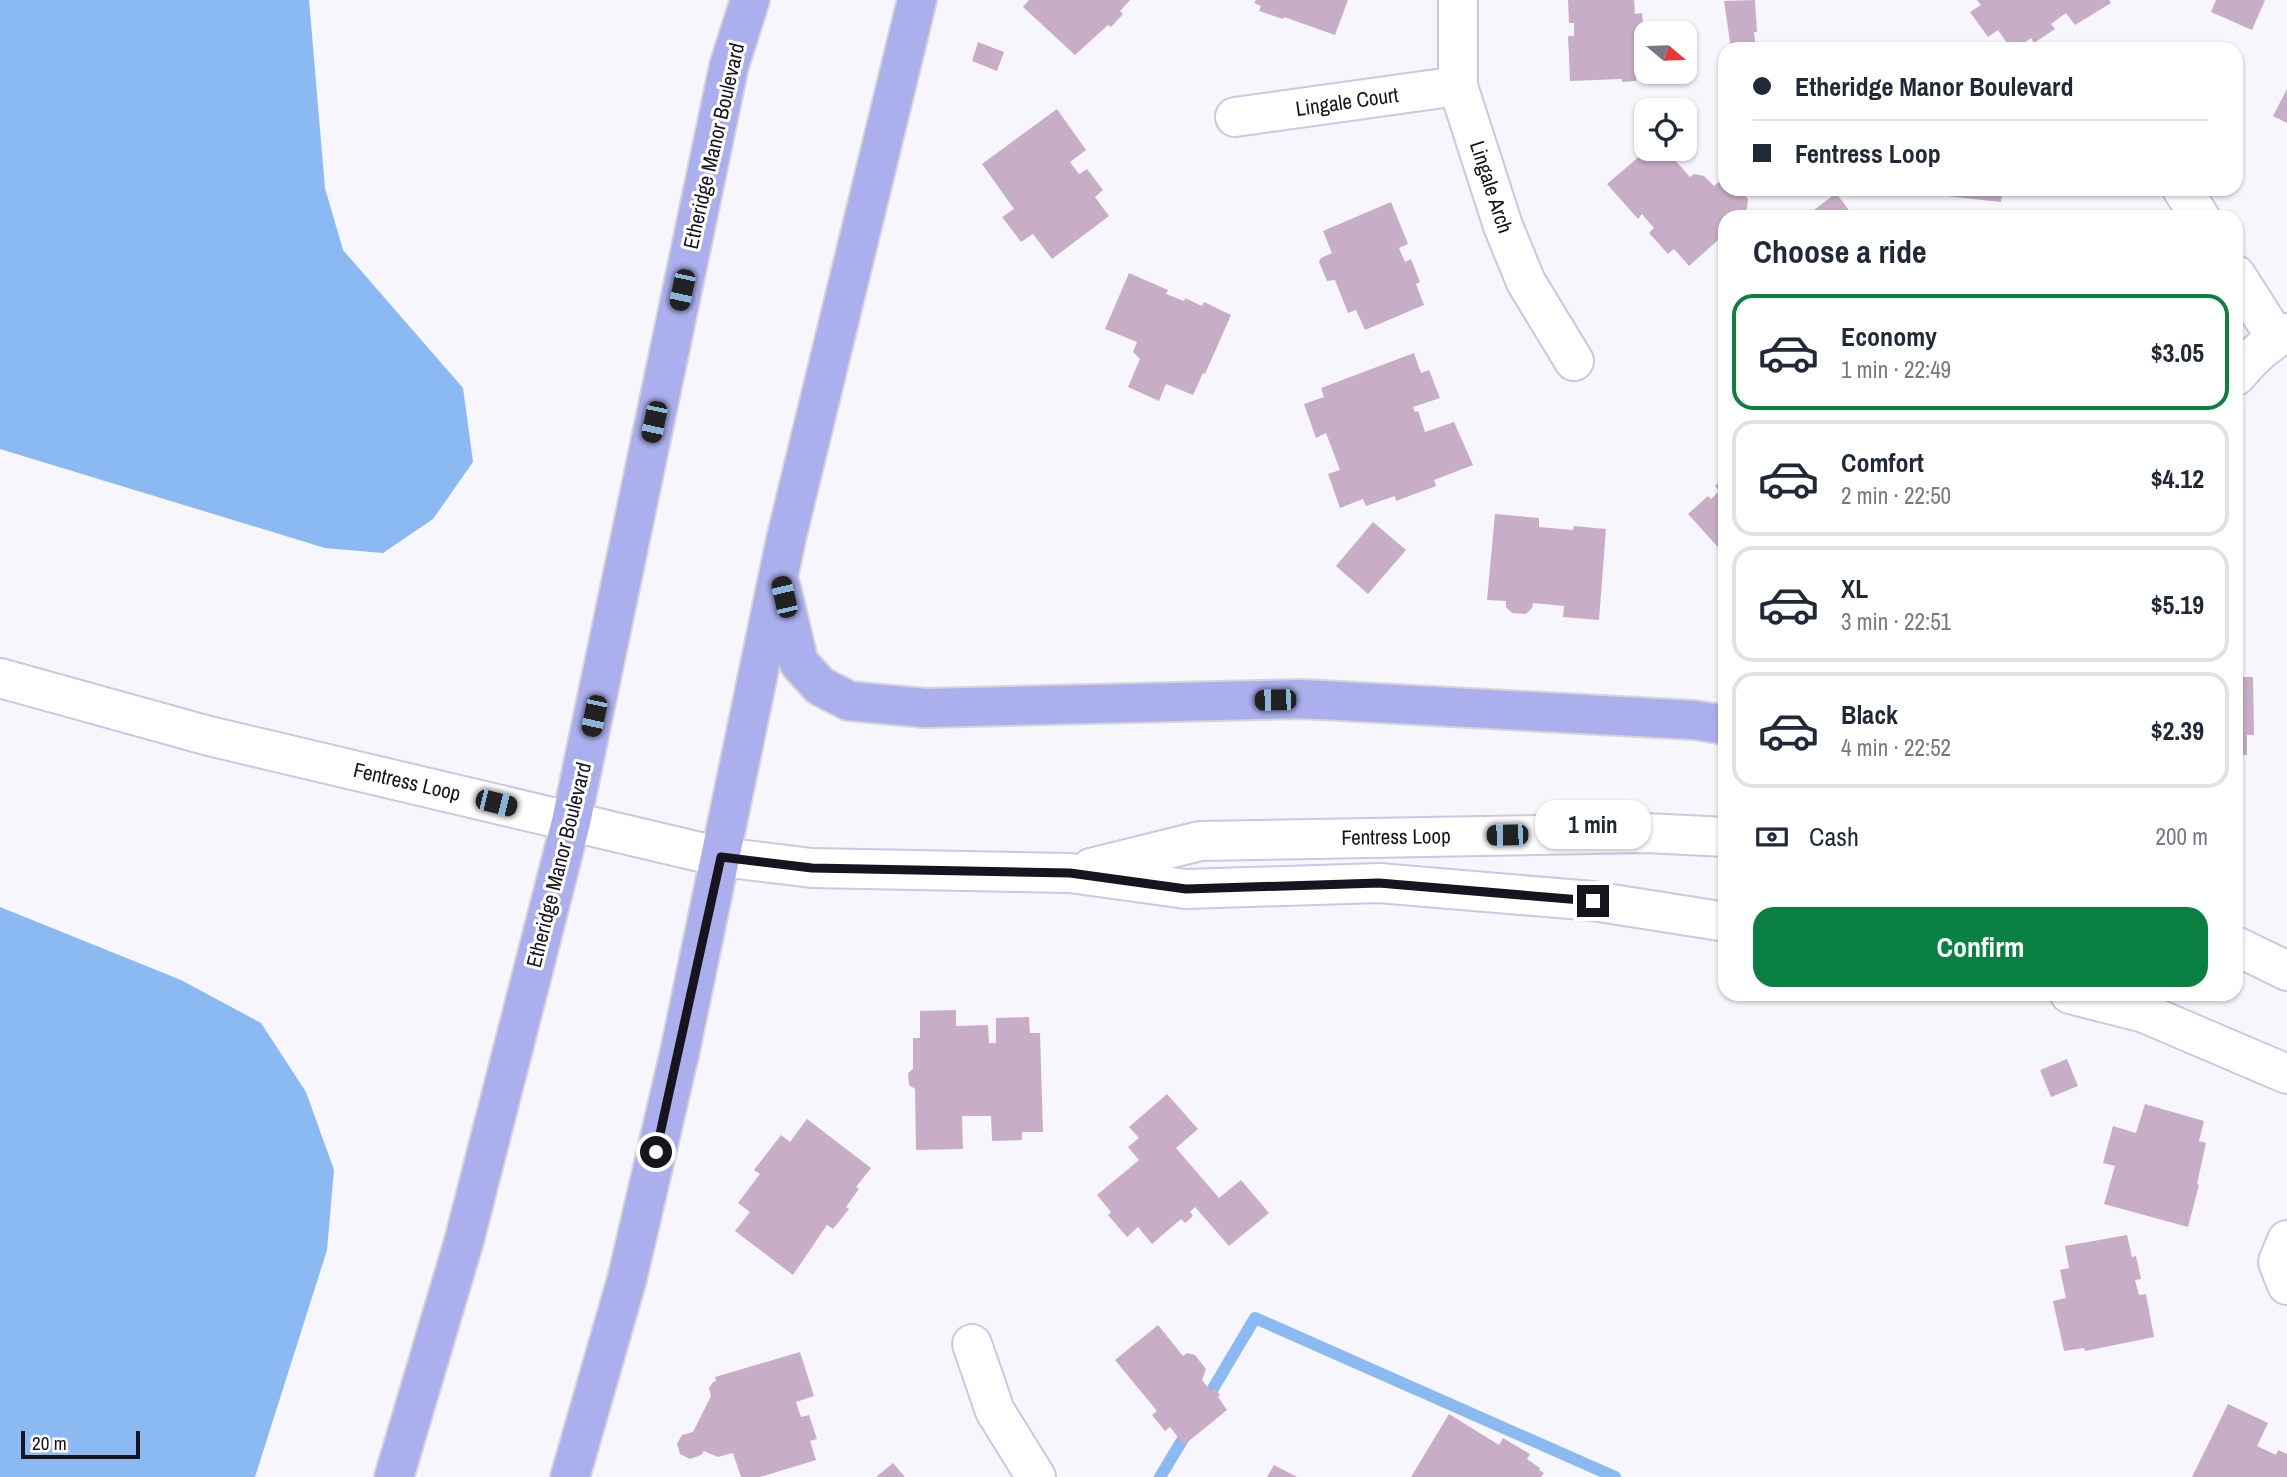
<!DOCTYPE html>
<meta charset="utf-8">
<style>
:root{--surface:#fff;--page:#f2f2f3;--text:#1f2937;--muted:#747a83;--line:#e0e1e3;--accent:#0b8043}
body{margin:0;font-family:"Archivo Narrow",sans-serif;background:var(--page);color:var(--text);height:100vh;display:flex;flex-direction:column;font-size:26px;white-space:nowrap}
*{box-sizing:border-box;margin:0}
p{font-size:23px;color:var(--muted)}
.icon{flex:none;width:38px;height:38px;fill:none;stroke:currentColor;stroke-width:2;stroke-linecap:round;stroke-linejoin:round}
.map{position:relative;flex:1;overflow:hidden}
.sheet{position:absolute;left:1718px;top:210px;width:525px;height:791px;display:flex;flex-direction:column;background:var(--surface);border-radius:21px;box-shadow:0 2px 5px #0004}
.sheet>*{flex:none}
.hud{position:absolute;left:1718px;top:42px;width:525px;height:154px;border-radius:21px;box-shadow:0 2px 5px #0004;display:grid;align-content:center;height:154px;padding:0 35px;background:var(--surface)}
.needle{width:46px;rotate:109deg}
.buttons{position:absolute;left:1634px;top:21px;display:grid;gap:14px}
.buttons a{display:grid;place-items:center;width:63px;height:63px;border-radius:14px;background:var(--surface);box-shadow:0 2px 5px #0004;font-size:35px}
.scale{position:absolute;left:21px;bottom:18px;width:119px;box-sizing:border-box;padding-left:7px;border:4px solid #18141f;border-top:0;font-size:19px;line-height:24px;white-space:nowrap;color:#18141f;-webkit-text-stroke:5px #fff;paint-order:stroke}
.end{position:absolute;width:32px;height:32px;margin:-16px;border:9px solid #18141f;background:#fff;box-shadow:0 0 0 4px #fff}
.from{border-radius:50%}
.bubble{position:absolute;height:49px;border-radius:21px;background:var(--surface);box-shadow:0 2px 5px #0004;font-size:23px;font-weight:700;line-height:49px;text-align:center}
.car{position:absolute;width:21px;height:42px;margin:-21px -10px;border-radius:9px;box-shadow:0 0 5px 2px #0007;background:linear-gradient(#222 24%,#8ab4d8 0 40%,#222 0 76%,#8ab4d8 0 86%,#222 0)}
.hud b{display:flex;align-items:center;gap:24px;height:66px;font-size:26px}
.hud b+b{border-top:2px solid var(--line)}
.hud i{width:18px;height:18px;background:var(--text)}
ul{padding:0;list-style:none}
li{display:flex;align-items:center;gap:21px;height:116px;margin:0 14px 10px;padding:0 21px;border:4px solid var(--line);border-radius:21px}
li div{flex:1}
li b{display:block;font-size:26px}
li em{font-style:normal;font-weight:700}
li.current{border-color:var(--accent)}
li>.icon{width:63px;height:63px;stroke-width:1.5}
h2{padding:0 35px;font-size:32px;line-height:84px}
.pay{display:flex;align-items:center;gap:18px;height:77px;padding:0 35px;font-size:26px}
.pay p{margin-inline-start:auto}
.action{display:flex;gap:14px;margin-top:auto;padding:14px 35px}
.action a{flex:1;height:80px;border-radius:21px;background:var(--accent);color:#fff;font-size:28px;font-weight:700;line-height:80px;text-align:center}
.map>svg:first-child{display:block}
.water{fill:#8bb9f2}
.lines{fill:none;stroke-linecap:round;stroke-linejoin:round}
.stream{stroke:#8bb9f2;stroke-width:12}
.building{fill:#c8adc7}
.minor-casing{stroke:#d1c4e5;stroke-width:42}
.major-casing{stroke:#d5d5d7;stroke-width:42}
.minor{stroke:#fff;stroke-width:38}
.major{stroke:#abafee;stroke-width:38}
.route{stroke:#18141f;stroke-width:9}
.labels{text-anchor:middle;stroke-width:6;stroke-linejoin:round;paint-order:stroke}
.street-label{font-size:21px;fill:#18141f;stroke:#fff}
</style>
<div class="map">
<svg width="2287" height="1477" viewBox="0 0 2287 1477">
<rect width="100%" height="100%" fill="#f8f6fd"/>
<g class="water">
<path d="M0,0H309L325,188L343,250L463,388L473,462L433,519L383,553L325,548L0,449Z"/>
<path d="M0,907L181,980L261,1023L306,1092L334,1170L327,1250L255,1477H0Z"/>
</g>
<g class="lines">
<g class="stream">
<path d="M1205,1402L1255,1318L1615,1477"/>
<path d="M1160,1477L1189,1429"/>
</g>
</g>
<g class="building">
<path d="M1029,0H1130L1120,11L1123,14L1111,27L1108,25L1075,55L1023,7Z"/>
<path d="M1256,0H1348L1335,35L1284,17L1283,19L1259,11L1261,6L1254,3Z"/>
<path d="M1568,0H1634L1635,14L1642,13L1644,35H1647L1646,78H1636V81L1622,82V79L1570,81L1568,36H1574V23H1569Z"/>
<path d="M1755,0L1757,32H1754L1756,49H1731L1724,1Z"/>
<path d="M1977,0H2109L2111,3L2075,25L2066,13L2051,24L2055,29L2034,43L2031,38L2016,49H2011L1998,30L1988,37L1970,12L1981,5Z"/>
<path d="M2216,0H2265L2252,30L2211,12Z"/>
<path d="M978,42L1004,52L997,71L972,61Z"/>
<path d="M2287,89V123L2273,116Z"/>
<path d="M1057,109L1086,150L1070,162L1079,174L1087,169L1103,190L1095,197L1109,216L1052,259L1033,234L1021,242L1002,217L1014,209L982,164Z"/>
<path d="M1648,149H1665L1690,177L1694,174L1704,176L1714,186L1726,176V189H1739L1748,199L1747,209L1738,217H1726V233L1689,266L1674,249L1668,254L1649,233L1654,228L1642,214L1638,219L1607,184Z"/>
<path d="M1910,189H2003L2001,202L1909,192Z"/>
<path d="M1836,193L1854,217H1805Z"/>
<path d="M1391,202L1408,244L1399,248L1405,262L1411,259L1420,282L1416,284L1424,305L1365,330L1356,310L1348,313L1335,280L1327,281L1319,262L1321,258L1332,253L1323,231Z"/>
<path d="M1129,273L1168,290L1166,294L1184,301L1185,298L1202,306L1204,302L1231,315L1205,374L1203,373L1193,395L1166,384L1159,401L1128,387L1140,359L1133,352L1137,342L1105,329Z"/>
<path d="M1414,353L1421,373L1429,370L1440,398L1413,407L1415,412L1418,411L1425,432L1454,422L1473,465L1434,480L1436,486L1396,501L1395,496L1366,506L1363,499L1340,508L1328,474L1340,470L1326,433L1316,438L1304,404L1324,397L1321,388Z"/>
<path d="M1726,476V556L1688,514L1708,496L1711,499L1719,491L1715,486Z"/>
<path d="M1495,514L1539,518V527L1573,530L1574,526L1606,529L1599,620L1563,617L1564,606L1533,603L1532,608L1526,614L1512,613L1506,607V601L1487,600Z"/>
<path d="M1373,522L1406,550L1368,594L1336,566Z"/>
<path d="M2236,677H2253L2254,735H2247V755H2236Z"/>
<path d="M956,1010V1026L988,1025L989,1043H996V1018L1029,1017L1030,1033H1040L1043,1132H1022V1140L992,1141L991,1116H962L963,1149L916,1150L915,1089L909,1085L908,1073L913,1069V1038H920V1011Z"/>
<path d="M2067,1059L2078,1086L2051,1097L2040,1070Z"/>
<path d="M1167,1094L1198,1129L1176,1148L1219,1198L1241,1180L1269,1213L1229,1246L1195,1207L1190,1212L1193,1216L1185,1223L1181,1219L1152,1244L1138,1227L1127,1237L1108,1215L1111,1212L1097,1195L1139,1160L1128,1147L1139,1138L1129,1127Z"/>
<path d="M2145,1104L2204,1121L2199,1141L2206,1143L2197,1184L2199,1185L2188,1227L2104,1204L2115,1166L2103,1163L2113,1126L2136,1133Z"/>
<path d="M807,1119L871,1168L856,1187L859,1189L846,1207L849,1209L833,1229L827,1225L793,1275L735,1231L750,1212L738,1203L760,1174L754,1170L781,1135L790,1142Z"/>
<path d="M2127,1235L2132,1257L2136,1256L2141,1279L2135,1280L2139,1295L2146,1294L2154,1337L2085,1351L2084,1348L2064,1351L2053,1301L2066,1298L2060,1270L2069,1268L2065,1246Z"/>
<path d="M1158,1325L1183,1356L1187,1353L1195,1355L1206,1369L1202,1380L1211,1391L1214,1388L1220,1395L1218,1397L1227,1410L1184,1445L1170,1427L1165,1431L1152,1415L1157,1411L1115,1360Z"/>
<path d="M800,1352L814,1396L796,1402L801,1417L809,1415L817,1439L810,1441L816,1460L760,1477H741L733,1453L718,1457L704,1451L701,1455L690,1459L680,1454L677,1444L682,1435L693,1432L711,1396L709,1388L713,1382L716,1381L715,1377Z"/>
<path d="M2228,1404L2268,1423L2257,1446L2276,1455L2278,1450L2287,1454V1477H2192Z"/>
<path d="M1449,1414L1499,1445L1503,1438L1530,1454L1527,1459L1540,1468L1539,1470L1544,1473L1541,1477H1411Z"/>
<path d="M893,1463L905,1477H876Z"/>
<path d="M1274,1465L1297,1477H1267Z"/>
</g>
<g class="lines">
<defs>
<g id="minor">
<path d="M1458,0V86L1503,226L1526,282L1574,361"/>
<path d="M1235,117L1458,86"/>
<path d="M2182,189L2200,217"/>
<path d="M2236,275L2276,338"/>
<path d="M2236,376C2250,359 2267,342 2287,333"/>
<path d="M0,678L209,736L721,857L812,868L1070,873L1186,889L1379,883L1593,901L1726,922"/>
<path d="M1091,868L1200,841L1646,833L1726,837"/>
<path d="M2236,946L2287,971"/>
<path d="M2070,994L2144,1013L2287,1074"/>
<path d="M2287,1240L2278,1262L2287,1285"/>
<path d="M972,1344L995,1411L1036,1477"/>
</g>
<g id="major">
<path d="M781,587L799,663L820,686L849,701L925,708L1302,699L1694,720L1726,725"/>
<path d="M394,1477L464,1241L571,822L729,66L750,0"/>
<path d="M570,1477L627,1279L680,1051L786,539L917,0"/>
</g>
</defs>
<use href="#minor" class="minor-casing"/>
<use href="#major" class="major-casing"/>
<use href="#minor" class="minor"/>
<use href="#major" class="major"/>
</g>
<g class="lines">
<path class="route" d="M656,1152L721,857L812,868L1070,873L1186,889L1379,883L1593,901"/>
</g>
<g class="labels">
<g class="street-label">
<text transform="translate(1347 102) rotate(-8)" y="7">Lingale Court</text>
<text transform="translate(714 146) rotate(-77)" y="7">Etheridge Manor Boulevard</text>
<text transform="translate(1491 187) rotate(72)" y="7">Lingale Arch</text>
<text transform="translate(407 782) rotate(13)" y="7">Fentress Loop</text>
<text transform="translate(1396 837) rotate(-1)" y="7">Fentress Loop</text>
<text transform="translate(559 865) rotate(-76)" y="7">Etheridge Manor Boulevard</text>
</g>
</g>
</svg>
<div class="buttons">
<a><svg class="needle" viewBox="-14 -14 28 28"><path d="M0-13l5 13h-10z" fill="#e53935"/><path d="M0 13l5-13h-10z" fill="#747a83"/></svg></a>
<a><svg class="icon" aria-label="locate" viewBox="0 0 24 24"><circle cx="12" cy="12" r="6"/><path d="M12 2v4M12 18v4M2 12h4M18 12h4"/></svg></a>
</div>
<div class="scale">20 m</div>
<i class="end from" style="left:656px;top:1152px"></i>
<i class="end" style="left:1593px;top:901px"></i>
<div class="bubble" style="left:1535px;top:800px;width:116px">1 min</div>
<i class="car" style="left:682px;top:290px;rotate:192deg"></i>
<i class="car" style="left:654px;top:422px;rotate:192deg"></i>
<i class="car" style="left:784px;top:597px;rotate:347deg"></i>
<i class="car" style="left:1275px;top:700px;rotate:269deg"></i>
<i class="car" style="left:594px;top:716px;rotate:192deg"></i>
<i class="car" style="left:496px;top:803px;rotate:104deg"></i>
<i class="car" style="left:1507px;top:835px;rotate:269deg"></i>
<div class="hud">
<b><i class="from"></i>Etheridge Manor Boulevard</b>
<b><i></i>Fentress Loop</b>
</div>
<section class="sheet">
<h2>Choose a ride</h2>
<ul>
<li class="current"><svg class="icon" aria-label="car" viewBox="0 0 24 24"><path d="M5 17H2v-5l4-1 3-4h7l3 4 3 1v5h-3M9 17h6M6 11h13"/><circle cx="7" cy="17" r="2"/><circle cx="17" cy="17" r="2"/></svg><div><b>Economy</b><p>1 min · 22:49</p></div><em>$3.05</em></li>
<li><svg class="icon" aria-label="car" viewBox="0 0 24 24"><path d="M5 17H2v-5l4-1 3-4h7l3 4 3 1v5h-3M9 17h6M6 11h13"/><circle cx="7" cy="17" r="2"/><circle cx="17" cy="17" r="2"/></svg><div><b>Comfort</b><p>2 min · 22:50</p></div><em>$4.12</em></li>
<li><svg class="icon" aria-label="car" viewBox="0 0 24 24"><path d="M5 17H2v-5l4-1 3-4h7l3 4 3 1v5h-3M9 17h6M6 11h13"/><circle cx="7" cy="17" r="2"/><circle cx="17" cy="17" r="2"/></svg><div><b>XL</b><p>3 min · 22:51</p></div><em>$5.19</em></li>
<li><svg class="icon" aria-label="car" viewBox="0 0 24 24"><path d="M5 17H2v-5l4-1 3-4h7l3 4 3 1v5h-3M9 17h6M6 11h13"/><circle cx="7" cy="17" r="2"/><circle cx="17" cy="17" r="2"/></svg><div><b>Black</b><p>4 min · 22:52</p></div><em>$2.39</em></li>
</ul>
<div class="pay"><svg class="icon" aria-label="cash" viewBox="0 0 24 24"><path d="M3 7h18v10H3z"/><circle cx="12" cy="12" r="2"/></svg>Cash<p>200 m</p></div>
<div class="action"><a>Confirm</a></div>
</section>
</div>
